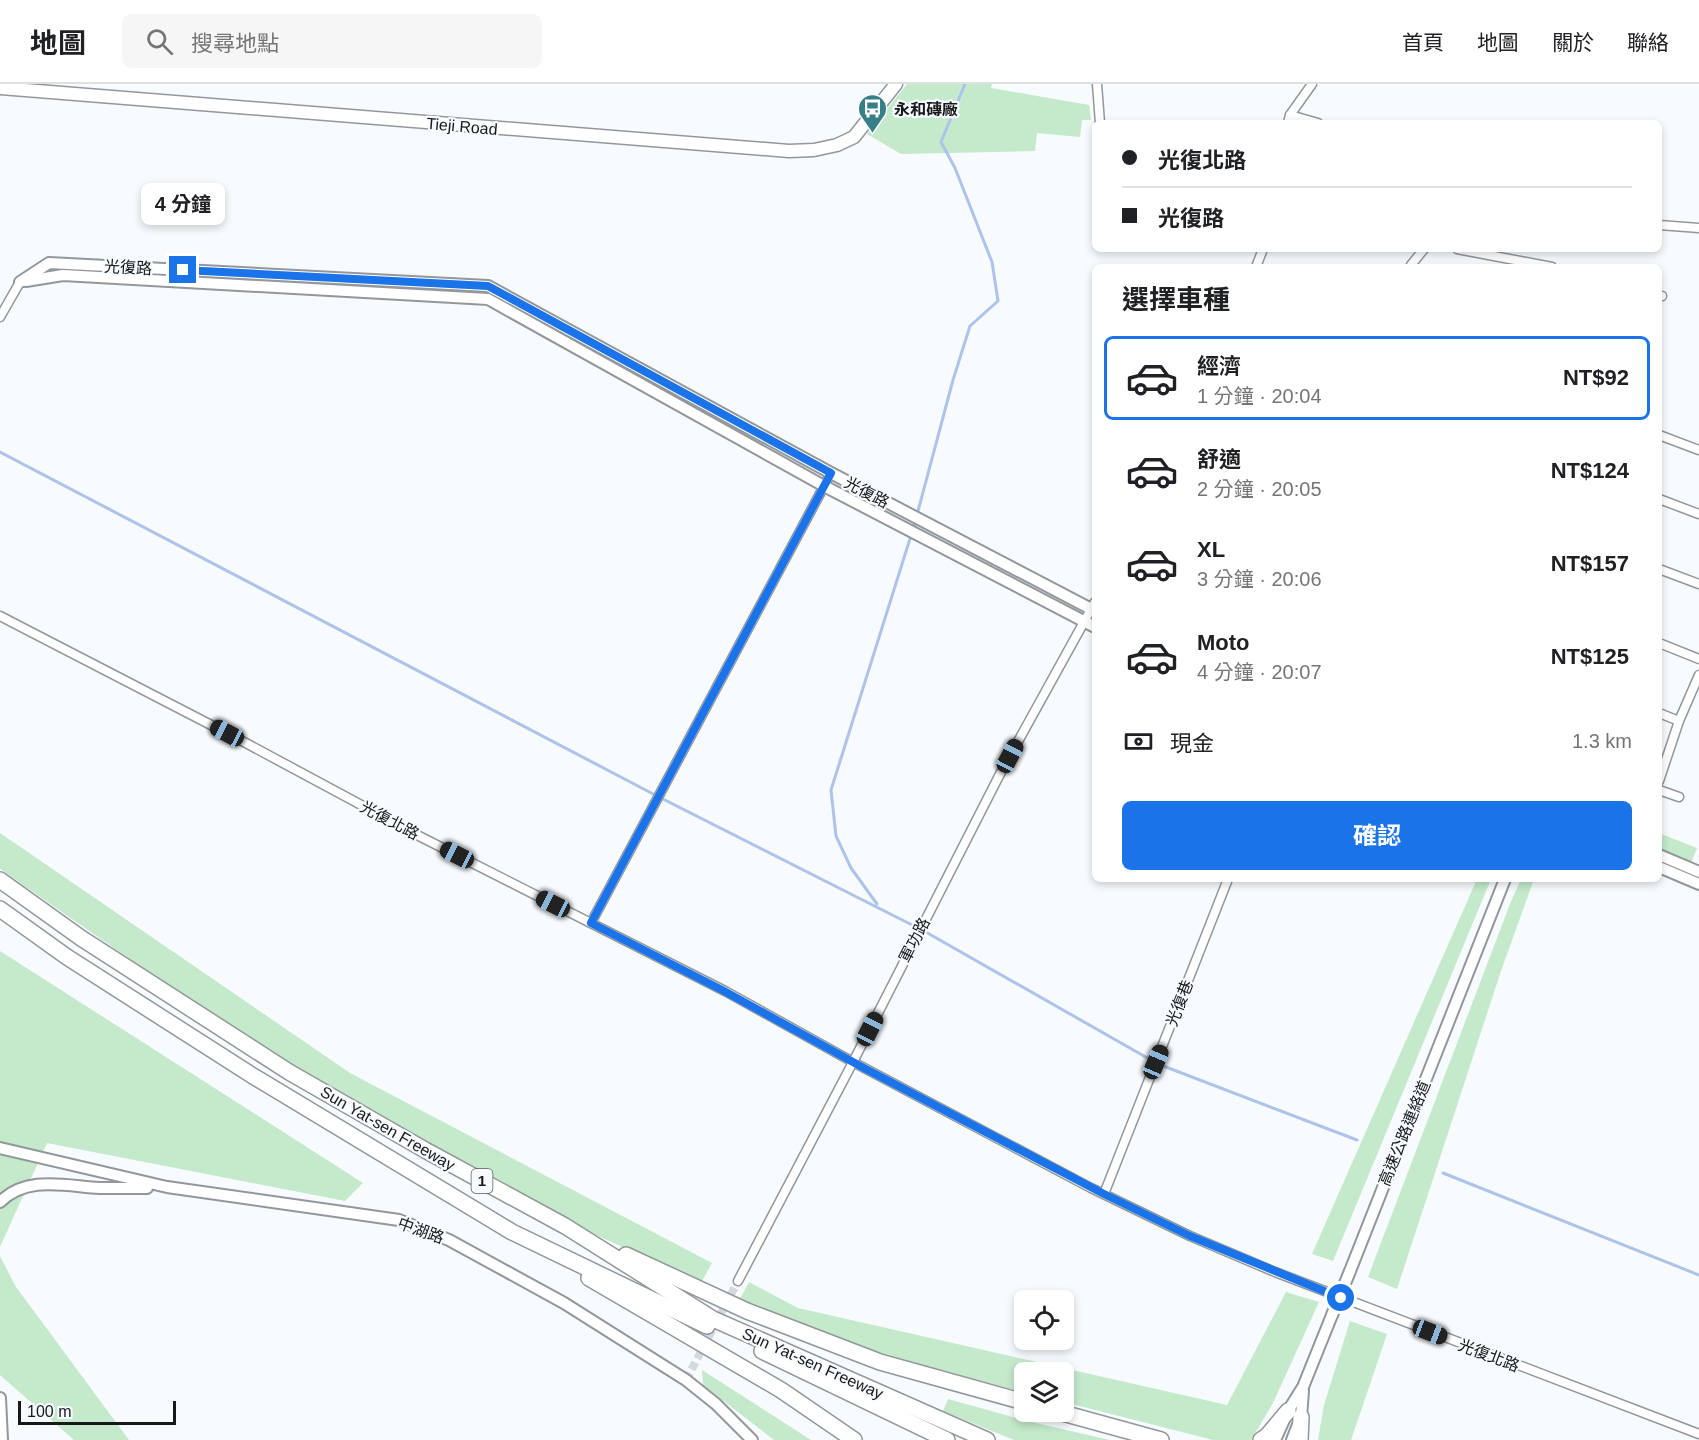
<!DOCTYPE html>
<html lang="zh-TW">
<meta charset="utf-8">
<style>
:root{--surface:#fff;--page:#f6f6f6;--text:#202124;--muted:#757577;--line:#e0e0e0;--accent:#1a73e8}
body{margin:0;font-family:Helvetica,"Noto Sans TC",sans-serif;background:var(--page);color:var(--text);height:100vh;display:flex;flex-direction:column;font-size:22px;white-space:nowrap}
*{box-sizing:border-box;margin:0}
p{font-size:20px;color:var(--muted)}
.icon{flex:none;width:33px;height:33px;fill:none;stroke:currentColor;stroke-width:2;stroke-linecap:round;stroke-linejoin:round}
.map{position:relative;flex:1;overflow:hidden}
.drawer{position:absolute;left:1092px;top:180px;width:570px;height:618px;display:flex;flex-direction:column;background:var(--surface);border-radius:9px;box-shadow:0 3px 9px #0003}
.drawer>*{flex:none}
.hud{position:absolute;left:1092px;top:36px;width:570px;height:132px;border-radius:9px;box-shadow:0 3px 9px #0003;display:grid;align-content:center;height:132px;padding:0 30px;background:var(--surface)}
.fabs{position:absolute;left:1014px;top:1206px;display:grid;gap:12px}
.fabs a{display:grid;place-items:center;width:60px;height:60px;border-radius:9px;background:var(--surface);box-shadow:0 3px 9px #0003;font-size:30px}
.scale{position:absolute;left:18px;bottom:15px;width:158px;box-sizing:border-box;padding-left:6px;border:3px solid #16181a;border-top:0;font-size:16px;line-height:21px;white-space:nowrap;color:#16181a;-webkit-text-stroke:4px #f7fbfe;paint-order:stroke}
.end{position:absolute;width:27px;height:27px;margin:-14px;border:8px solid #1a73e8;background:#fff;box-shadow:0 0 0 3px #fff}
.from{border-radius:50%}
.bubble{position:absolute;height:42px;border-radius:9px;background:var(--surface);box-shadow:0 3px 9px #0003;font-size:20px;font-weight:700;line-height:42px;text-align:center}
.car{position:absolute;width:18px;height:36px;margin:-18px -9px;border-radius:8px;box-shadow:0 0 4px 2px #0007;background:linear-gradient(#222 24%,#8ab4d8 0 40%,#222 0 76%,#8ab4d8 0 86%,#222 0)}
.hud b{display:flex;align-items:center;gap:21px;height:57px;font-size:22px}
.hud b+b{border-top:2px solid var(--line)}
.hud i{width:15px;height:15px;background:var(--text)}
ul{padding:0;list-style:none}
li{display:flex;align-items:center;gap:18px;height:84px;margin:0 12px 9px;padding:0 18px;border:3px solid transparent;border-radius:9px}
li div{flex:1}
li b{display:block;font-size:22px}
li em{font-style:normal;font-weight:700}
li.on{border-color:var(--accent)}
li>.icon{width:54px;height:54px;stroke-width:1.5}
h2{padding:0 30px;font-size:27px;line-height:72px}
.pay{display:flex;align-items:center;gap:15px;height:66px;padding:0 30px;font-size:22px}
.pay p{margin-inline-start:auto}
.cta{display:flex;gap:12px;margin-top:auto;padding:12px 30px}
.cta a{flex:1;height:69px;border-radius:9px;background:var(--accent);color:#fff;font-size:24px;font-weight:700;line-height:69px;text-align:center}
header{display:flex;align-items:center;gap:36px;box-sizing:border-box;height:84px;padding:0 30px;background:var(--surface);border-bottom:2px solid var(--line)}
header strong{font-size:28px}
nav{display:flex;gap:33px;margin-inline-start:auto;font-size:21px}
.search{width:420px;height:54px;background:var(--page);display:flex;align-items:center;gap:15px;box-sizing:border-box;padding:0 21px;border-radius:9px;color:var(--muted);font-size:22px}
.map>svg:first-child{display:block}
.green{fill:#c4e9cb}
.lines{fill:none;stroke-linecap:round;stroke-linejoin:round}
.stream{stroke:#adc3ea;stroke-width:3}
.minor-tunnel{stroke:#d5d9dc;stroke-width:8;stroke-dasharray:8 4;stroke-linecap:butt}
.minor-casing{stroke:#93979b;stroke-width:11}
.tertiary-casing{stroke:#93979b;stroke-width:14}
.secondary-casing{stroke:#93979b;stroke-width:15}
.motorway-casing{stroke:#93979b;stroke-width:18}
.minor{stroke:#fff;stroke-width:8}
.tertiary{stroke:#fff;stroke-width:10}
.secondary{stroke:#fff;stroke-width:12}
.motorway{stroke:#fff;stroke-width:15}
.tertiary-bridge-casing{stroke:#93979b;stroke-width:14;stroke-linecap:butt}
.tertiary-bridge{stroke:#fff;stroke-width:10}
.route{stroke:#1a73e8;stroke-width:8}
.labels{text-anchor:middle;stroke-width:4.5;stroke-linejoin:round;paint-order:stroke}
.shield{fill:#f7fbfe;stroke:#5a5c5e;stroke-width:1.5}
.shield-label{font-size:15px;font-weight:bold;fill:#16181a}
.poi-label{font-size:16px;font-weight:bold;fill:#16181a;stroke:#f7fbfe;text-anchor:start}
.street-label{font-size:16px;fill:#16181a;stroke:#f7fbfe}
</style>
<header>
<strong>地圖</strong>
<div class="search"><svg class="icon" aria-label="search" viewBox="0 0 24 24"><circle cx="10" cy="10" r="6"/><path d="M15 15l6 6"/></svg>搜尋地點</div>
<nav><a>首頁</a><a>地圖</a><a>關於</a><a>聯絡</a></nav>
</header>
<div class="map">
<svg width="1699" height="1356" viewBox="0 0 1699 1356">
<rect width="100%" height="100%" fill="#f7fbfe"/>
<g class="green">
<path d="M907,0H992L991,4L1089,21L1091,36H1082L1080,53L1037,49L1035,67L901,70L867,50Z"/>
<path d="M0,749L350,989L712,1179L701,1199L509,1111L288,985L0,785Z"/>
<path d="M1659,749L1697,764L1691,779L1659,766Z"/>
<path d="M1477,795H1491L1333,1177L1312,1170Z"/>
<path d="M1521,795H1534L1500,890L1397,1205L1368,1193L1510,820Z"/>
<path d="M0,867L363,1099L345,1117L47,1059L0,1163Z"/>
<path d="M0,1172L16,1203L129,1356H74L0,1291Z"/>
<path d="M749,1198L798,1224L1227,1321L1286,1208L1319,1218L1273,1319L1251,1356H1213L1064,1318V1288H1024V1308C927,1283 831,1258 740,1215Z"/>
<path d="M1350,1237L1387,1250L1351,1356H1318L1324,1321Z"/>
<path d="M702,1286L811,1356H774L703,1301Z"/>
<path d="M948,1315L1027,1337L1110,1356H1014L943,1327Z"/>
</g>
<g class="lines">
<g class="stream">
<path d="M0,368L657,712L924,847L1158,980L1357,1056"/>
<path d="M877,820L851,784L836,752L831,706L914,442L953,296L970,242L998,217L992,178L955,84L941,58L965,0"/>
<path d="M1443,1089L1699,1191"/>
</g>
<path class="minor-tunnel" d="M686,1296L738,1197"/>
<defs>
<g id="minor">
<path d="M1097,0L1100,39"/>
<path d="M1290,31L1318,39"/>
<path d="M1288,39L1290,31L1312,0"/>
<path d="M1659,141L1699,144"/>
<path d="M1457,165L1552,183"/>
<path d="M1256,183L1263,165"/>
<path d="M1415,183L1411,181L1424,165"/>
<path d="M1659,212H1662"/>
<path d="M0,233L20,198"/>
<path d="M1659,351L1699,366"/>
<path d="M1659,415L1699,430"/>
<path d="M1659,485L1699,500"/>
<path d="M0,532L244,658L419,752L725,907L853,978L1091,1104L1190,1152L1275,1188L1699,1350"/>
<path d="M1659,559L1699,575"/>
<path d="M1659,629L1679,637"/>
<path d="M1659,697L1679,637L1699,591"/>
<path d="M1659,706L1679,713"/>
<path d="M591,839L831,389"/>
<path d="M1104,1110L1228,795"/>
<path d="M738,1197L853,978L1000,690L1095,518"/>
</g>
<g id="tertiary">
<path d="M26,197L63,191L488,215L824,402L1095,543"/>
<path d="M20,198L49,179L488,202L831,389L1095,527"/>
<path d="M1659,771L1699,788"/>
<path d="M1659,783L1699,800"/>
<path d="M0,1064L167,1103L399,1136L449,1156L564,1219L686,1296L716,1320L752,1356"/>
<path d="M0,1118C27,1091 65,1102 100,1104C115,1104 131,1104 147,1104"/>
<path d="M1350,1187L1505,795"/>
<path d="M0,1314L2,1356"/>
<path d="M1275,1356L1288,1327L1303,1303L1332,1231"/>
<path d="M1292,1356L1301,1333L1303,1307"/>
</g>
<path id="secondary" d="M0,4L789,67L814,66L837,61L854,53L896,0"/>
<g id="motorway">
<path d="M0,796L81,854L289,988L425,1066L565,1142L713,1235L987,1356"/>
<path d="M0,825L67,873L253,992L512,1148L707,1242"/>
<path d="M626,1171L747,1227L880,1278L1024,1318"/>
<path d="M589,1194L781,1306L854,1356"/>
<path d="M762,1267L947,1356"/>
<path d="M1059,1328L1161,1356"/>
<path d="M1261,1356L1267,1352L1288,1327"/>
<path d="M1300,1356L1301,1333"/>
</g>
</defs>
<use href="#minor" class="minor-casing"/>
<use href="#tertiary" class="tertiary-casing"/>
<use href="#secondary" class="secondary-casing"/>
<use href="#motorway" class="motorway-casing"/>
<use href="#minor" class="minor"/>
<use href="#tertiary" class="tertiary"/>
<use href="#secondary" class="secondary"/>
<use href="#motorway" class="motorway"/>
<defs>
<path id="tertiary-bridge" d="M1332,1231L1350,1187"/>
</defs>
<use href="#tertiary-bridge" class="tertiary-bridge-casing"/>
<use href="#tertiary-bridge" class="tertiary-bridge"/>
</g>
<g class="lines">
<path class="route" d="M183,186L488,202L831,389L591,839L724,907L862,983L1104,1110L1190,1152L1341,1214"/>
</g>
<defs>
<symbol id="bus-pin" viewBox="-11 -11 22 30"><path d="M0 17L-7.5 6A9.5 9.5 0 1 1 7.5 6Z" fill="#377f87" stroke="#f7fbfe"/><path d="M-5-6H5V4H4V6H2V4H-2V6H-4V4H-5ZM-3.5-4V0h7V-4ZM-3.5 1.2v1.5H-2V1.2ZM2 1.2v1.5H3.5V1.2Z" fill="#fff"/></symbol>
</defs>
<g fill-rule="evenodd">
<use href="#bus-pin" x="856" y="8" width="33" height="45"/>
</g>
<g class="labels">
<rect class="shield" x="471.5" y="1085" width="21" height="24" rx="4.5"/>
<g class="shield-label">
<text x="482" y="1102">1</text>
</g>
<g class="poi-label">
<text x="894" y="31">永和磚廠</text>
</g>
<g class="street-label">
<text transform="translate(462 42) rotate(5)" y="6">Tieji Road</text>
<text transform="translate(128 183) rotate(3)" y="6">光復路</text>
<text transform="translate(867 408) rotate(28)" y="6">光復路</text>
<text transform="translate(390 736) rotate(28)" y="6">光復北路</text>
<text transform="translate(914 856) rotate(-63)" y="6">軍功路</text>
<text transform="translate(1179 919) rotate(-69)" y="6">光復巷</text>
<text transform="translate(388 1044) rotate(30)" y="6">Sun Yat-sen Freeway</text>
<text transform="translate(1404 1049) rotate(-68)" y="6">高速公路連絡道</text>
<text transform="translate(421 1146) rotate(20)" y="6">中湖路</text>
<text transform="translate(1489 1271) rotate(21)" y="6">光復北路</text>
<text transform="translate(813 1279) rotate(24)" y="6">Sun Yat-sen Freeway</text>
</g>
</g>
</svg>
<div class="fabs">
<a><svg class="icon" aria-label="locate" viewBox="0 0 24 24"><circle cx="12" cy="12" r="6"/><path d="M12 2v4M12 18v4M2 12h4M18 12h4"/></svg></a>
<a><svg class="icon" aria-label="layers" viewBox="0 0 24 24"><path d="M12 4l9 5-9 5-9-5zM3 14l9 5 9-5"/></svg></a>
</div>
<div class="scale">100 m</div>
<i class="end from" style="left:1341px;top:1214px"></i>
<i class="end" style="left:183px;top:186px"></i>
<div class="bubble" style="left:141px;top:99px;width:84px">4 分鐘</div>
<i class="car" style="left:227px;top:649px;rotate:298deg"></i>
<i class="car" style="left:1010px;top:672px;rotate:28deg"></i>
<i class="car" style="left:457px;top:771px;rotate:297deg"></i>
<i class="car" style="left:553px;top:820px;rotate:297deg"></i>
<i class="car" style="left:870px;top:945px;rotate:27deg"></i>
<i class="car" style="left:1156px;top:978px;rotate:23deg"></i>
<i class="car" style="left:1430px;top:1248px;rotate:111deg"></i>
<div class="hud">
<b><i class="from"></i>光復北路</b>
<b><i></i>光復路</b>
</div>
<section class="drawer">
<h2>選擇車種</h2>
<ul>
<li class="on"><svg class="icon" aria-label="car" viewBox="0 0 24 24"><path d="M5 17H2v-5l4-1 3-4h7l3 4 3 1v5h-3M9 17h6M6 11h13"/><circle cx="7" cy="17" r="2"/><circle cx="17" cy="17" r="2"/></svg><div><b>經濟</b><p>1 分鐘 · 20:04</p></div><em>NT$92</em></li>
<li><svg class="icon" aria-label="car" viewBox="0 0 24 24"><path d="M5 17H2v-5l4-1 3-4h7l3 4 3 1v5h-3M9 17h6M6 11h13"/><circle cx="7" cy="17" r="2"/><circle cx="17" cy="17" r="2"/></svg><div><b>舒適</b><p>2 分鐘 · 20:05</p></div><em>NT$124</em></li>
<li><svg class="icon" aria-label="car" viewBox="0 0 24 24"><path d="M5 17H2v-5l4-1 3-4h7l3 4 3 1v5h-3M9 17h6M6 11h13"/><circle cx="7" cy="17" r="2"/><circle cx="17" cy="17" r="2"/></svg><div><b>XL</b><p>3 分鐘 · 20:06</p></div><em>NT$157</em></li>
<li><svg class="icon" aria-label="car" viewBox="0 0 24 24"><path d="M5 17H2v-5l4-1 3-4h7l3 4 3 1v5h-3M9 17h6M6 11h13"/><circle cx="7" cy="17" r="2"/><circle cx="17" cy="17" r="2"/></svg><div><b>Moto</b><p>4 分鐘 · 20:07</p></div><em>NT$125</em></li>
</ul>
<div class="pay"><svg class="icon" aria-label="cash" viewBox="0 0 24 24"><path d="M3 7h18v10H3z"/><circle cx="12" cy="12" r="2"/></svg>現金<p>1.3 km</p></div>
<div class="cta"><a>確認</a></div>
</section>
</div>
